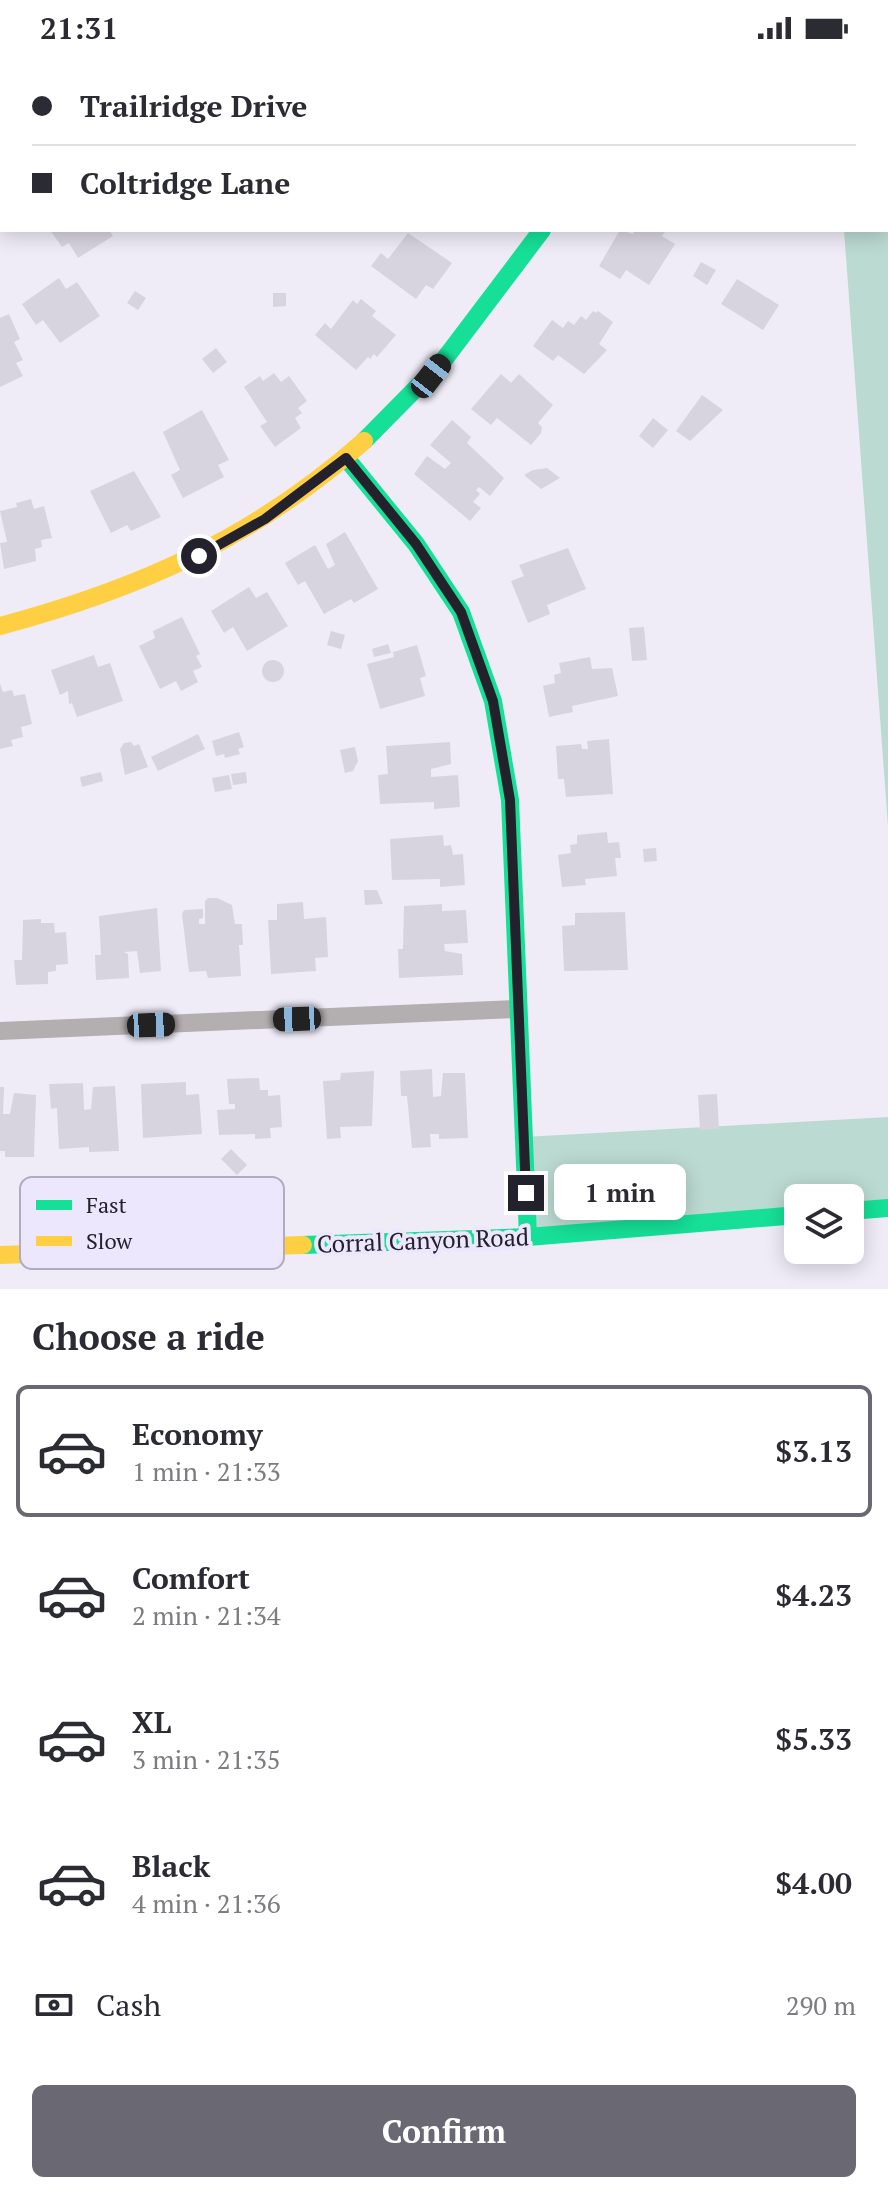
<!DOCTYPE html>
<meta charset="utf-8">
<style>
:root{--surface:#fff;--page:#f2f2f3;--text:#2b2b33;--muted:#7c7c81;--line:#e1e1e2;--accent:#6a6873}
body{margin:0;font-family:"PT Serif",serif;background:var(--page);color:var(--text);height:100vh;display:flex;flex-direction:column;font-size:30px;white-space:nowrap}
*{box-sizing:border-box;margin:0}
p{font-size:26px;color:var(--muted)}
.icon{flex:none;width:44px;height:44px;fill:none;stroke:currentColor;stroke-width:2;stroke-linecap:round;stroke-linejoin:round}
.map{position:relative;height:1233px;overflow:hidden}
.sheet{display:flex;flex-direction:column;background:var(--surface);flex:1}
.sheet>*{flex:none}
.guide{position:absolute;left:0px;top:0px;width:888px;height:176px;box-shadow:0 4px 20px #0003;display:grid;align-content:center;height:176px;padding:0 32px;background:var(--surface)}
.buttons{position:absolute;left:784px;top:1128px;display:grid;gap:16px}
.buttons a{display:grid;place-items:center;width:80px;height:80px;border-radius:12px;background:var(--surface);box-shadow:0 4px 20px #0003;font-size:40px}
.end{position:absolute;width:36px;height:36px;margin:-18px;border:10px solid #23212b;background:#fff;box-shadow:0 0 0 4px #fff}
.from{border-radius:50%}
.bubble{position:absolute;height:56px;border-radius:12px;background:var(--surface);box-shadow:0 4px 20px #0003;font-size:26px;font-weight:800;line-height:56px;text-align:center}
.car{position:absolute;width:24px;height:48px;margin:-24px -12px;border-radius:10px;box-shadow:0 0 6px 2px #0007;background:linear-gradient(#222 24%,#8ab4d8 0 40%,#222 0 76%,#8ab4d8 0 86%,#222 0)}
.guide b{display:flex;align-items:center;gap:28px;height:76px;font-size:30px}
.guide b+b{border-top:2px solid var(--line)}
.guide i{width:20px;height:20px;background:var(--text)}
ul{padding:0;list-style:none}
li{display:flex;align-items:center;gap:24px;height:132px;margin:0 16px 12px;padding:0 16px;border:4px solid transparent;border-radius:12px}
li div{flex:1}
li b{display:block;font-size:30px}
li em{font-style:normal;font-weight:800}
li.selected{border-color:var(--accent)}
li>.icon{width:72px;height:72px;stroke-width:1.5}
h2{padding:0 32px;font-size:36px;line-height:96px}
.pay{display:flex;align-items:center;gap:20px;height:88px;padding:0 32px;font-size:30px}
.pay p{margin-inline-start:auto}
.primary-button{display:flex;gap:16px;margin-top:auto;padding:16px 32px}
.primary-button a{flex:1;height:92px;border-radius:12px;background:var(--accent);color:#fff;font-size:32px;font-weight:800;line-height:92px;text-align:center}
.status{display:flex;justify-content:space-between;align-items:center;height:56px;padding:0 40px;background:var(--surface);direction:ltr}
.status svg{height:22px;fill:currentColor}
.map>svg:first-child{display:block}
.green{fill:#bbdad1}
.building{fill:#d7d4df}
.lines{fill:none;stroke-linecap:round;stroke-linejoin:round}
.street{stroke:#b3aeb0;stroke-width:18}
.fast{stroke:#16e098;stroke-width:18}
.slow{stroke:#ffcf43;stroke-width:18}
.route{stroke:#23212b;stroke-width:10}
.labels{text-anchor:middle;stroke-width:8;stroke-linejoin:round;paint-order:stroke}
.street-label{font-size:24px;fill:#23212b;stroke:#ede7fd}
.key{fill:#ede7fd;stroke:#b0acbe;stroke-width:2}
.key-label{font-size:22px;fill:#23212b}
</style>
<div class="status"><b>21:31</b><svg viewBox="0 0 49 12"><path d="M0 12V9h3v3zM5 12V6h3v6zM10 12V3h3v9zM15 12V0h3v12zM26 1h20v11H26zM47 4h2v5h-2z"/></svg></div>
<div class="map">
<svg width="888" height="1233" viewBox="0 0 888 1233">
<rect width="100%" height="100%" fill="#efecf8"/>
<g class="green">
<path d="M831,0H888V770L844,174H886V2Z"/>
<path d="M888,1061V1152L850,1142H798V1160L528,1173L524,1081Z"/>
</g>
<g class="building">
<path d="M50,174H109L113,180L78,202L69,187L62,191Z"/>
<path d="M620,174L633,178L635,174H666L662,180L675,188L649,229L626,214L620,223L599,210Z"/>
<path d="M408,177L452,207L433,233L426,229L416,243L371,210L381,197L388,203Z"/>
<path d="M701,206L716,214L707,229L693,220Z"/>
<path d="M59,222L66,233L77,226L100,260L60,287L43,264L36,269L22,248Z"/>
<path d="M737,223L779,249L763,274L721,248Z"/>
<path d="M135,235L146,242L138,254L127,247Z"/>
<path d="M273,237H286V250L273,251Z"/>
<path d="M361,243L376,255L372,260L396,279L377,301L374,298L370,303L368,301L356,314L315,279L325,267L331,273L353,244L357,248Z"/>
<path d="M593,255L596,257L598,255L613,266L599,288L607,294L584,318L558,299L553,305L533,290L552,264L563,272L568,265L574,269L581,260L586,264Z"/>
<path d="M9,258L20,283L14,286L23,304L16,307L23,320L0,331V262Z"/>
<path d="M216,292L227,306L213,317L202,303Z"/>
<path d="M274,317L281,326L289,320L307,345L298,352L302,357L295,362L301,372L275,391L260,370L267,366L244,331L260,320L263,325Z"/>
<path d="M501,318L511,327L519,318L553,349L538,367L542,371L541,377L531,389L497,362L491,369L471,353Z"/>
<path d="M702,339L723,354L690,385L676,375Z"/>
<path d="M202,354L229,404L218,409L224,421L183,442L171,419L180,414L163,376Z"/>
<path d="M653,362L668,374L653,392L639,380Z"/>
<path d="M452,364L471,381L467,387L504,422L490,440L479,431L476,434L480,438L473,446L481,452L470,465L414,418L427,400L445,413L451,407L430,389Z"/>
<path d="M547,412L560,422L541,433L524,419L533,414Z"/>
<path d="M134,415L161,461L131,475L127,469L111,477L90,435Z"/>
<path d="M31,443L34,453L44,450L52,482L41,484L42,491L35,493L36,505L4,513L0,487L7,486L0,455L17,451L16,447Z"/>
<path d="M345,476L378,533L354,547L351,543L324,558L305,525L298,529L285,507L315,489L328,513L335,509L326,488Z"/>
<path d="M568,492L586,533L547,549L550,558L528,567L511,525L524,520L519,509Z"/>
<path d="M249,531L256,542L267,536L288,570L247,595L233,571L224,577L211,555Z"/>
<path d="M182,561L200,598L196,600L202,611L193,615L198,626L181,635L176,625L160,633L139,590L155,582L153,575Z"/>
<path d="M644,571L647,604L632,605L629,572Z"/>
<path d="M331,575L345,579L341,593L327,589Z"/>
<path d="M388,588L391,597L374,601L372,593Z"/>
<path d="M417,589L426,620L420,622L425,640L380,653L367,608L394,601L393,596Z"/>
<path d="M94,599L98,611L110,607L123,645L77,661L72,647L69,648L68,635L60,639L51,614Z"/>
<path d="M590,601L592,613L612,612L618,640L572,650L573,656L549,661L543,630L555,627L554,619L561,617L559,607Z"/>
<circle cx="273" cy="615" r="11"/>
<path d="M0,628L3,636L12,634L14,640L25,638L32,668L21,671L23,681L11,684L13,690L0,693Z"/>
<path d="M239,676L244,691L238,693L240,698L225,702L224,698L216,700L212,685Z"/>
<path d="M198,678L205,693L158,715L151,701Z"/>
<path d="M609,683L613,738L566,741L564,723H558L556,690L581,688L582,693H588L587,685Z"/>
<path d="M131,686L134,690L139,688L148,711L125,719L120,693L124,687Z"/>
<path d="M450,686L451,708L431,713V721L458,719L460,751L434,753V746L380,748L378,719L388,718L386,690Z"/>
<path d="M355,691L358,705L353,715L345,717L340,694Z"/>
<path d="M101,716L103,725L82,731L80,721Z"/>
<path d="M246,716L247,727L233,729L231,718Z"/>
<path d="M229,719L232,733L215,736L212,722Z"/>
<path d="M607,776L608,787L619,786L621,802H615L617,820L585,823L586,829L562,831L558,799L571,797L570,789L577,788V779Z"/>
<path d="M443,779L444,790L451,789L453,799L463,798L465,829L440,831V823L392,824L390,783Z"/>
<path d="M656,792L657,805L644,806L643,793Z"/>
<path d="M364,834H377L383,848L365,849Z"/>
<path d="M208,842H217L232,849L235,868H242L243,889H239L241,920L208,922L206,915L189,916L182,858L184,854L203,853V862L199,863V868H205V845Z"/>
<path d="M303,846L304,863L326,861L328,901L315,902L316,915L271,918L268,864H277V848Z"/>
<path d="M442,848V855L466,854L468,887L444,888L445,895L462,898L463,919L399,922L398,893H403L404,850Z"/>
<path d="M157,852L161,915L140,917L137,895L124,896L128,898L129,922L96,924L95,899H101L99,860Z"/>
<path d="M625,856L628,914L564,915L562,870L575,869V857Z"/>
<path d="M41,863V867H54L55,877L66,876L68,908L56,909V915L48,916V928L16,929L14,904H22L23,864Z"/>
<path d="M432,1013L433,1041L441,1040L443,1017H465L468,1082L439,1083V1078H430L431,1091L412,1092L407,1040H401L400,1015Z"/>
<path d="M374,1015L372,1070L340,1071L341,1082L327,1083L323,1025L340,1024L341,1017Z"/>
<path d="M259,1022L260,1034H268V1040L280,1039L282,1071L270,1072L271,1082L255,1083V1078L219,1079L217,1054L235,1053V1048H229L227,1023Z"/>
<path d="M186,1026V1039L199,1038L202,1078L143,1082L141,1028Z"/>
<path d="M83,1027L84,1054L91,1053L93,1031L115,1030L119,1095L89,1096V1091L59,1093L57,1052L51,1053L49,1028Z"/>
<path d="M0,1031H4L3,1058H10L14,1037L36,1039L34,1101H5V1095H0Z"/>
<path d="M717,1038L719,1073L700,1074L698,1039Z"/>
<path d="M231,1093L247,1109L237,1119L221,1103Z"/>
</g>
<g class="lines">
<g class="street">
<path d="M645,2L646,0"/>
<path d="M0,975L517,953"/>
</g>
<g class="fast">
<path d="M364,385L443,305L542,174"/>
<path d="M346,402L416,488L461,556L493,645L510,744L528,1181"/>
<path d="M850,1155L888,1152"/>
<path d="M303,1189L528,1181L798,1159"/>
</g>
<g class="slow">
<path d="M0,570C139,533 256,481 364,385"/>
<path d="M0,1199L303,1189"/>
</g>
</g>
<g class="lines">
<path class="route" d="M199,500L265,463L346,402L416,488L461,556L493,645L510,744L526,1137"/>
</g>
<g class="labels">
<g class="street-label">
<text transform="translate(423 1185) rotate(-2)" y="8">Corral Canyon Road</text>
</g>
</g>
<rect x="20" y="1121" width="264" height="92" rx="12" class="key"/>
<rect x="36" y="1144" width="36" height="10" fill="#16e098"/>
<rect x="36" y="1180" width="36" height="10" fill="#ffcf43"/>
<g class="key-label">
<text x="86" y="1157">Fast</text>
<text x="86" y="1193">Slow</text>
</g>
</svg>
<div class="buttons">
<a><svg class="icon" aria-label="layers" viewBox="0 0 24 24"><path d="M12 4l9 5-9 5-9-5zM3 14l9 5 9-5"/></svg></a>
</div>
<i class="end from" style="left:199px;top:500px"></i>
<i class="end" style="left:526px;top:1137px"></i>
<div class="bubble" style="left:554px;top:1108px;width:132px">1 min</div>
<i class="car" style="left:431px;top:320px;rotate:38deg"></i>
<i class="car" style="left:297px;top:963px;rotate:268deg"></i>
<i class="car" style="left:151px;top:969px;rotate:88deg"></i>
<div class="guide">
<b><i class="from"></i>Trailridge Drive</b>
<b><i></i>Coltridge Lane</b>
</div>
</div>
<section class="sheet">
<h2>Choose a ride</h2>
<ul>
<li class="selected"><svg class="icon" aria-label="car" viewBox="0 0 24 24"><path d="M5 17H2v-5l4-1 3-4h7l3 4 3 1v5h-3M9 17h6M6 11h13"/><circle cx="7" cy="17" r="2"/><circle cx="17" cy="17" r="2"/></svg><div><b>Economy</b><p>1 min · 21:33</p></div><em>$3.13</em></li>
<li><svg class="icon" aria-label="car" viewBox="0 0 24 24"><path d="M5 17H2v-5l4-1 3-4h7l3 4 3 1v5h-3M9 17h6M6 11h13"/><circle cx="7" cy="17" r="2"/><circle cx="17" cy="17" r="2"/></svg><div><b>Comfort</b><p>2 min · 21:34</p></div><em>$4.23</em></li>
<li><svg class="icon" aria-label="car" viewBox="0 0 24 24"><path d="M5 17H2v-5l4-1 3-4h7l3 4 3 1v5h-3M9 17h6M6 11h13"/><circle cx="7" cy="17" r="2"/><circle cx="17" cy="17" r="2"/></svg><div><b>XL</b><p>3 min · 21:35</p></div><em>$5.33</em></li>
<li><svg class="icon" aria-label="car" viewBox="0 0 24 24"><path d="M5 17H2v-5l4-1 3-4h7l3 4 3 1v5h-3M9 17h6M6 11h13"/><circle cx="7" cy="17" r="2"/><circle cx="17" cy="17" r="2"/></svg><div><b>Black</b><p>4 min · 21:36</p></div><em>$4.00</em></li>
</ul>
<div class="pay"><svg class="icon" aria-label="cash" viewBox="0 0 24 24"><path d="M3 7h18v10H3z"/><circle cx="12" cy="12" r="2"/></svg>Cash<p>290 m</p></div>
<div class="primary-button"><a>Confirm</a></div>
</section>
